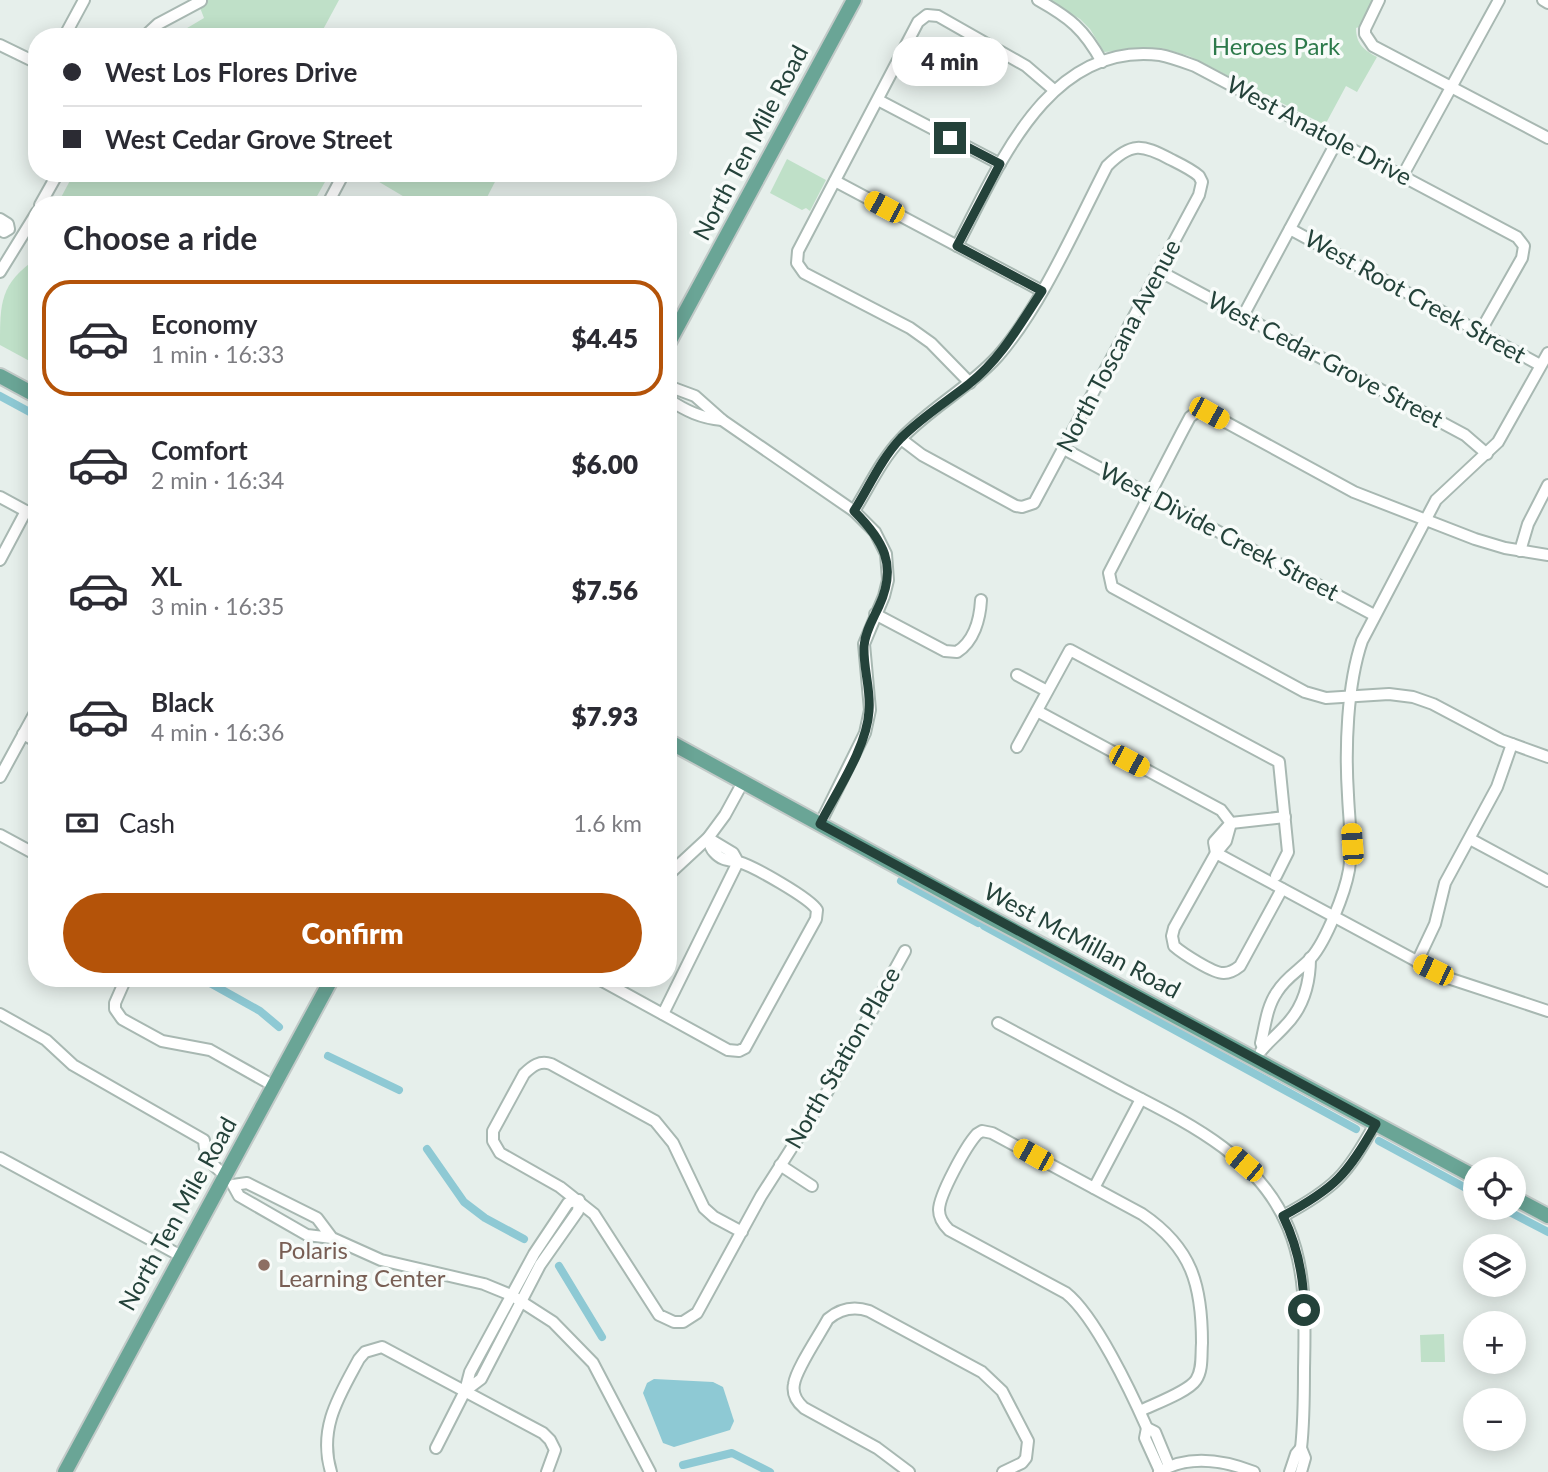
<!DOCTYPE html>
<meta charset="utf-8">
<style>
:root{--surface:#fff;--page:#f2f2f3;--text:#2b2b33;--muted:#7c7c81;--line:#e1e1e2;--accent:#b45309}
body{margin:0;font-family:Lato,sans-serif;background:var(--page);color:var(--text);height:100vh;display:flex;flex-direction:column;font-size:26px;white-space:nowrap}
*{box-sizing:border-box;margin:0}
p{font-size:23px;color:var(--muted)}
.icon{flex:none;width:38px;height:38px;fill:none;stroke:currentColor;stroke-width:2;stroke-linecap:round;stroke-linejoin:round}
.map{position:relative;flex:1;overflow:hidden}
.details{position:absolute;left:28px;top:196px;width:649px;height:791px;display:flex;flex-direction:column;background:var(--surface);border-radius:28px;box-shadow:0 4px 18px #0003}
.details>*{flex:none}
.banner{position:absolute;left:28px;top:28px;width:649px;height:154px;border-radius:28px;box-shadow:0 4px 18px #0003;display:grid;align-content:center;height:154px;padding:0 35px;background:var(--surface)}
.controls{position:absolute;left:1463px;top:1157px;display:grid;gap:14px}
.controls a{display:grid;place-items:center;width:63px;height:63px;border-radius:50%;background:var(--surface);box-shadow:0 4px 18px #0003;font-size:35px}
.end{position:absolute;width:32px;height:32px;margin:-16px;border:9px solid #24423a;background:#fff;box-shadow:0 0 0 4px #fff}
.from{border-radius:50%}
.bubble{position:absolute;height:49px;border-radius:24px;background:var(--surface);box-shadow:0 4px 18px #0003;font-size:23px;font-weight:800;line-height:49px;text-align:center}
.car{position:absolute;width:21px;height:42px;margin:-21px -10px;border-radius:9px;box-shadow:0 0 5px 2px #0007;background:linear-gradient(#f5c518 24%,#345 0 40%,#f5c518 0 76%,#345 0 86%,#f5c518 0)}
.banner b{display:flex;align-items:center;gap:24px;height:66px;font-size:26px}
.banner b+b{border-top:2px solid var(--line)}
.banner i{width:18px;height:18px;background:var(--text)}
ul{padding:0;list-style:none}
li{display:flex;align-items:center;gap:21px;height:116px;margin:0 14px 10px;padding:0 21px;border:4px solid transparent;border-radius:28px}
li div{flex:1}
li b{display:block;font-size:26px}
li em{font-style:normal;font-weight:800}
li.current{border-color:var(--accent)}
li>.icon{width:63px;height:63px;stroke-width:1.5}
h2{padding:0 35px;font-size:32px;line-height:84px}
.pay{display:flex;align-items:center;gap:18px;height:77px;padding:0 35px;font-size:26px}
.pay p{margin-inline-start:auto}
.primary-button{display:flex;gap:14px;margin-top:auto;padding:14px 35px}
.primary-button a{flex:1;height:80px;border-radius:42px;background:var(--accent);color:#fff;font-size:28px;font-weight:800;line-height:80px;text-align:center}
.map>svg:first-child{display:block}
.green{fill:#bfe0c8}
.water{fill:#8ec9d4}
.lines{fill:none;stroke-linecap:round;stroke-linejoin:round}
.canal{stroke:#8ec9d4;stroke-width:8}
.minor-casing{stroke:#a8b8b2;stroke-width:14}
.major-casing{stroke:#c2cac8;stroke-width:18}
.minor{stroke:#fff;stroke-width:10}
.major{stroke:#6aa596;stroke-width:14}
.route{stroke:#24423a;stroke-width:9}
.education-dot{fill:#8d6e63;stroke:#f7fbf9;stroke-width:2.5}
.labels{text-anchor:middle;stroke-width:7;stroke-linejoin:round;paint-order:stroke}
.park-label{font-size:24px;fill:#2d7a4b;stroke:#f7fbf9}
.street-label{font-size:24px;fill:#24423a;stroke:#f7fbf9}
.education-label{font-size:24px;fill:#785e54;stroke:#f7fbf9;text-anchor:start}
</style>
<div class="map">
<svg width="1548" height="1472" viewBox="0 0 1548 1472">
<rect width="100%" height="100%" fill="#e6efeb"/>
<g class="green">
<path d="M197,0H339L319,37H172L204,18Z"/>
<path d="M1049,0H1372L1359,27L1356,28C1356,44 1364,50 1377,57L1357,92L1346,86L1325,125L1189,56L1161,48L1104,52L1090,29L1080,19Z"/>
<path d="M787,159L826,180L810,211L806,208L802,210L770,193Z"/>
<path d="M74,173H330L312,205H57Z"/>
<path d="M364,173H498L499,174L483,205H418Z"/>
<path d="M37,258V365L0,345C0,302 0,284 37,258Z"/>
<path d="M1444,1334L1445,1362H1421L1420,1335Z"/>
</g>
<path class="water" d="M654,1379L713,1382L723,1387L734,1421L730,1430L674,1447L663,1443L643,1393L647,1383Z"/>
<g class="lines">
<g class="canal">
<path d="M0,396L37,416"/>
<path d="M901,881L978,923"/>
<path d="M984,926L1356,1129"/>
<path d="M201,978L260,1011L279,1027"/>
<path d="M328,1056L399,1090"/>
<path d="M1379,1141L1475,1193"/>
<path d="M427,1149L464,1202L485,1218L524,1239"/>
<path d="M1502,1208L1548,1232"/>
<path d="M559,1266L602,1337"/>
<path d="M683,1465L732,1453L770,1472"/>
</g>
<defs>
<g id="minor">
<path d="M1038,0C1070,18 1084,29 1102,62"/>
<path d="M1379,0L1365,29V34L1373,46L1548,138"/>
<path d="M1543,0L1548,3"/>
<path d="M64,37L84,0"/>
<path d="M144,37L158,24L201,1"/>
<path d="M0,45L37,63"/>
<path d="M878,100L1000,164"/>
<path d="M1403,175L1499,0"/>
<path d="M835,181L1042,291"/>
<path d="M40,205L58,173"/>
<path d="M327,205L344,173"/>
<path d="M0,219L8,224L9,229L4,232L0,230"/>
<path d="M1290,229L1540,365"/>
<path d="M957,246C999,166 1048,41 1160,55C1171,57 1184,62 1195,66L1517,237L1524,246L1522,258L1480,332"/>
<path d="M1159,271L1465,435L1487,454"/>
<path d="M0,272L37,212"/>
<path d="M1243,316L1337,141"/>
<path d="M970,383L931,343L910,328L804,273L797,263L798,251L918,22L927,15L938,16L1026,66L1054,90"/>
<path d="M668,386L695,396L722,420L854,511L875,532L886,554L888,580L884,596L864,644L870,710L865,733L820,824"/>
<path d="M668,399C686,411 701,418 722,420"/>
<path d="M1064,449L1374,615"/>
<path d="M0,497L37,517"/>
<path d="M854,511C869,487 881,460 901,439C930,408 969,388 998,356C1042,305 1076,226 1107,166C1131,142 1142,144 1170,159C1180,164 1191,169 1199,176L1202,182L1199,195L1034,503L1022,507L1016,506L922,455L901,439"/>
<path d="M1520,551L1528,524L1548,485"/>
<path d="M1548,555L1505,548L1475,539L1354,492L1209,413L1198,411L1190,417L1182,432L1109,573L1112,587L1305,692L1326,698L1389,694L1413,697L1433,704L1501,740L1548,757"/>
<path d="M0,560L26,511"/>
<path d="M875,614L945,651L957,652C974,641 980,619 981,600"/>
<path d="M1017,675L1047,691"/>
<path d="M1037,711L1221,810L1231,823L1285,817"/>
<path d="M23,734L37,742"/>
<path d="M1017,747L1070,650L1279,762L1288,852L1276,876"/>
<path d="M0,777L37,709"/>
<path d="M1231,823L1226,841L1216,853L1174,928L1172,936L1174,946C1182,953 1214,974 1224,973C1230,973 1235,970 1240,966L1282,889"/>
<path d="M0,835L37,855"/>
<path d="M1470,839L1548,881"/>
<path d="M1216,853L1448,978L1548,1011"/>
<path d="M1216,853L1214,842L1230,824"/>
<path d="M668,875L708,838L725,815L743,782"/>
<path d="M1417,962L1435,924L1445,883L1497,787L1512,744"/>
<path d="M126,978L115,1003V1009L122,1019L162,1041L210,1050L274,1086"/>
<path d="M597,978L728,1050L739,1051L745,1048L816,919L817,910C810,898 753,866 739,862C729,860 722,861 714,852C711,849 709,843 708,838L733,853L738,862"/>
<path d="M0,1014L46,1040L73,1065L204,1140C205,1159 211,1164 226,1176"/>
<path d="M663,1014L738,862"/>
<path d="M998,1023C1039,1045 1079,1066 1120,1088C1186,1122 1258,1155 1288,1227C1307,1272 1305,1321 1304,1369C1304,1395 1304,1422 1301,1448"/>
<path d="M1263,1048L1261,1043C1265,1026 1267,1006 1277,992C1286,977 1300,970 1311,958C1326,941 1345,893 1349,870C1353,845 1349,820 1348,795C1345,749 1347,685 1362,641L1436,500L1498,442L1548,353"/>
<path d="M1261,1051C1268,1042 1277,1035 1285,1026C1303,1008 1310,984 1310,958"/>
<path d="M0,1158L181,1256"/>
<path d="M780,1165L812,1186"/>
<path d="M1094,1188L1141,1099"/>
<path d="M1283,1216C1335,1188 1347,1175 1375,1124"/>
<path d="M742,1232L714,1217L704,1208L673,1143L655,1121L551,1064C540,1060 532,1066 524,1074L493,1131V1141L500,1153L560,1187L594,1214L659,1315L674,1322H683L697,1313L761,1196L826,1094L905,951"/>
<path d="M332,1238L317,1218L247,1183L233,1185L239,1196L307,1235L332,1238L381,1260L484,1284L511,1295L553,1322L593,1363L650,1472"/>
<path d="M1140,1411C1154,1404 1188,1392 1196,1380C1203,1370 1201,1355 1202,1343C1202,1285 1192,1248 1142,1214L992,1133L982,1131L977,1134C966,1146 939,1195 939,1210C939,1218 943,1224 949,1230L1066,1293C1095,1316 1131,1392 1147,1428"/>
<path d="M436,1448L465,1391L470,1372L534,1254L568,1203L579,1200L578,1211L540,1265L481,1379L465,1391"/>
<path d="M1160,1471L1145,1438L1147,1428L1155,1432L1169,1466"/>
<path d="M331,1472C318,1428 339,1396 359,1359L365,1352L382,1347L543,1433L550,1440L555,1450L547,1472"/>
<path d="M909,1472L877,1448L804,1408C797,1402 792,1394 794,1384C796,1369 820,1334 828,1319C840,1309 854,1306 869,1311L982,1372L1002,1391L1028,1441L1026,1458L1022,1463L1003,1472"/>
<path d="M1159,1472C1189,1454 1223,1460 1254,1472"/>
<path d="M1290,1472L1296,1454L1301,1448L1305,1458L1301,1472"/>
</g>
<g id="major">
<path d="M668,344L854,0"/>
<path d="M0,376L37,396"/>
<path d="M668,741L986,915L1475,1177"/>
<path d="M1514,1198L1548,1216"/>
<path d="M65,1472L332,978"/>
</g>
</defs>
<use href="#minor" class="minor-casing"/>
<use href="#major" class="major-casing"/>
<use href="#minor" class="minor"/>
<use href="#major" class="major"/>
</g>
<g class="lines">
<path class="route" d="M950,138L1000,164L957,246L1042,291C1020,324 1001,359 969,384C946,402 922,417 901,438C881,459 869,487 854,511C883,540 898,565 879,606C873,619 865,632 864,646C863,668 871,689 869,711C867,747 837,791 820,824L1376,1124C1347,1175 1335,1188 1283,1216C1297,1245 1304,1277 1304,1310"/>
</g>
<circle class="education-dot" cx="264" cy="1265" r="7"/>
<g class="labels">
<g class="park-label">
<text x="1276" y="55">Heroes Park</text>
</g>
<g class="street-label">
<text transform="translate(1319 131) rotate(28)" y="8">West Anatole Drive</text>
<text transform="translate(751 143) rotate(-62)" y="8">North Ten Mile Road</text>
<text transform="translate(1415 297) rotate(29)" y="8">West Root Creek Street</text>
<text transform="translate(1119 346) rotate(-62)" y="8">North Toscana Avenue</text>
<text transform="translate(1325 360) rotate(28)" y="8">West Cedar Grove Street</text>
<text transform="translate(1219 532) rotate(28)" y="8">West Divide Creek Street</text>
<text transform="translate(1082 941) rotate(28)" y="8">West McMillan Road</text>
<text transform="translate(843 1058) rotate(-60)" y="8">North Station Place</text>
<text transform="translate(178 1214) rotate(-61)" y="8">North Ten Mile Road</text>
</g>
<g class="education-label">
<text x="278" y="1259">Polaris<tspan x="278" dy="28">Learning Center</tspan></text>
</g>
</g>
</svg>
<div class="controls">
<a><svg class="icon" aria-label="locate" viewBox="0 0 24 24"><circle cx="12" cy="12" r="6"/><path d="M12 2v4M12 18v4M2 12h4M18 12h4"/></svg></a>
<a><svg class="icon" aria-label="layers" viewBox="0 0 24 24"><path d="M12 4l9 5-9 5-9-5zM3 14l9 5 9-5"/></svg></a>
<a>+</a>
<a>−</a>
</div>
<i class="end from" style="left:1304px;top:1310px"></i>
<i class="end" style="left:950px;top:138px"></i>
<div class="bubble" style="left:892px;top:37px;width:116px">4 min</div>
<i class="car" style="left:884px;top:207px;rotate:298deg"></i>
<i class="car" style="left:1209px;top:413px;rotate:119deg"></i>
<i class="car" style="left:1129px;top:761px;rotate:118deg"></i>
<i class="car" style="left:1352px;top:844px;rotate:356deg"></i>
<i class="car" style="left:1433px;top:970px;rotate:296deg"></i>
<i class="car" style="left:1033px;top:1155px;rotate:299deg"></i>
<i class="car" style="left:1244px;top:1164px;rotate:310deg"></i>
<div class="banner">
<b><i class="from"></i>West Los Flores Drive</b>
<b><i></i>West Cedar Grove Street</b>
</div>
<section class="details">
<h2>Choose a ride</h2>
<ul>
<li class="current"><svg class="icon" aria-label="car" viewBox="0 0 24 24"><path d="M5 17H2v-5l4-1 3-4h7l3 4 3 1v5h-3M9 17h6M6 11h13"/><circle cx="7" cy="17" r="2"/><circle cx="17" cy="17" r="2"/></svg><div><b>Economy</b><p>1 min · 16:33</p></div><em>$4.45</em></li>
<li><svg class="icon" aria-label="car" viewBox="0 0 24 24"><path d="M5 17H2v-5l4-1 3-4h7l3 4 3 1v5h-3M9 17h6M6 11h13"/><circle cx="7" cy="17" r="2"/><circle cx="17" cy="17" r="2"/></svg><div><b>Comfort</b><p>2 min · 16:34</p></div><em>$6.00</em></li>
<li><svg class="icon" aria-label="car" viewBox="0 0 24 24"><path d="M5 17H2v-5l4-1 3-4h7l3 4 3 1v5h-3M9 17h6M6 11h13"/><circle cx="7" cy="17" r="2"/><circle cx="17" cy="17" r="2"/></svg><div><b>XL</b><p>3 min · 16:35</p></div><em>$7.56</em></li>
<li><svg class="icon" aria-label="car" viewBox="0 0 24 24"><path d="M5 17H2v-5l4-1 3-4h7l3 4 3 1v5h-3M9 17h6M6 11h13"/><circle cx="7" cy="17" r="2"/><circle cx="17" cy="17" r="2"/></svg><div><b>Black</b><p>4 min · 16:36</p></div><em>$7.93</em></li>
</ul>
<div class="pay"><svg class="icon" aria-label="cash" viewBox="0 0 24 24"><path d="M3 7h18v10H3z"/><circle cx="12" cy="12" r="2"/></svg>Cash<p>1.6 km</p></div>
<div class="primary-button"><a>Confirm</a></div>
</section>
</div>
